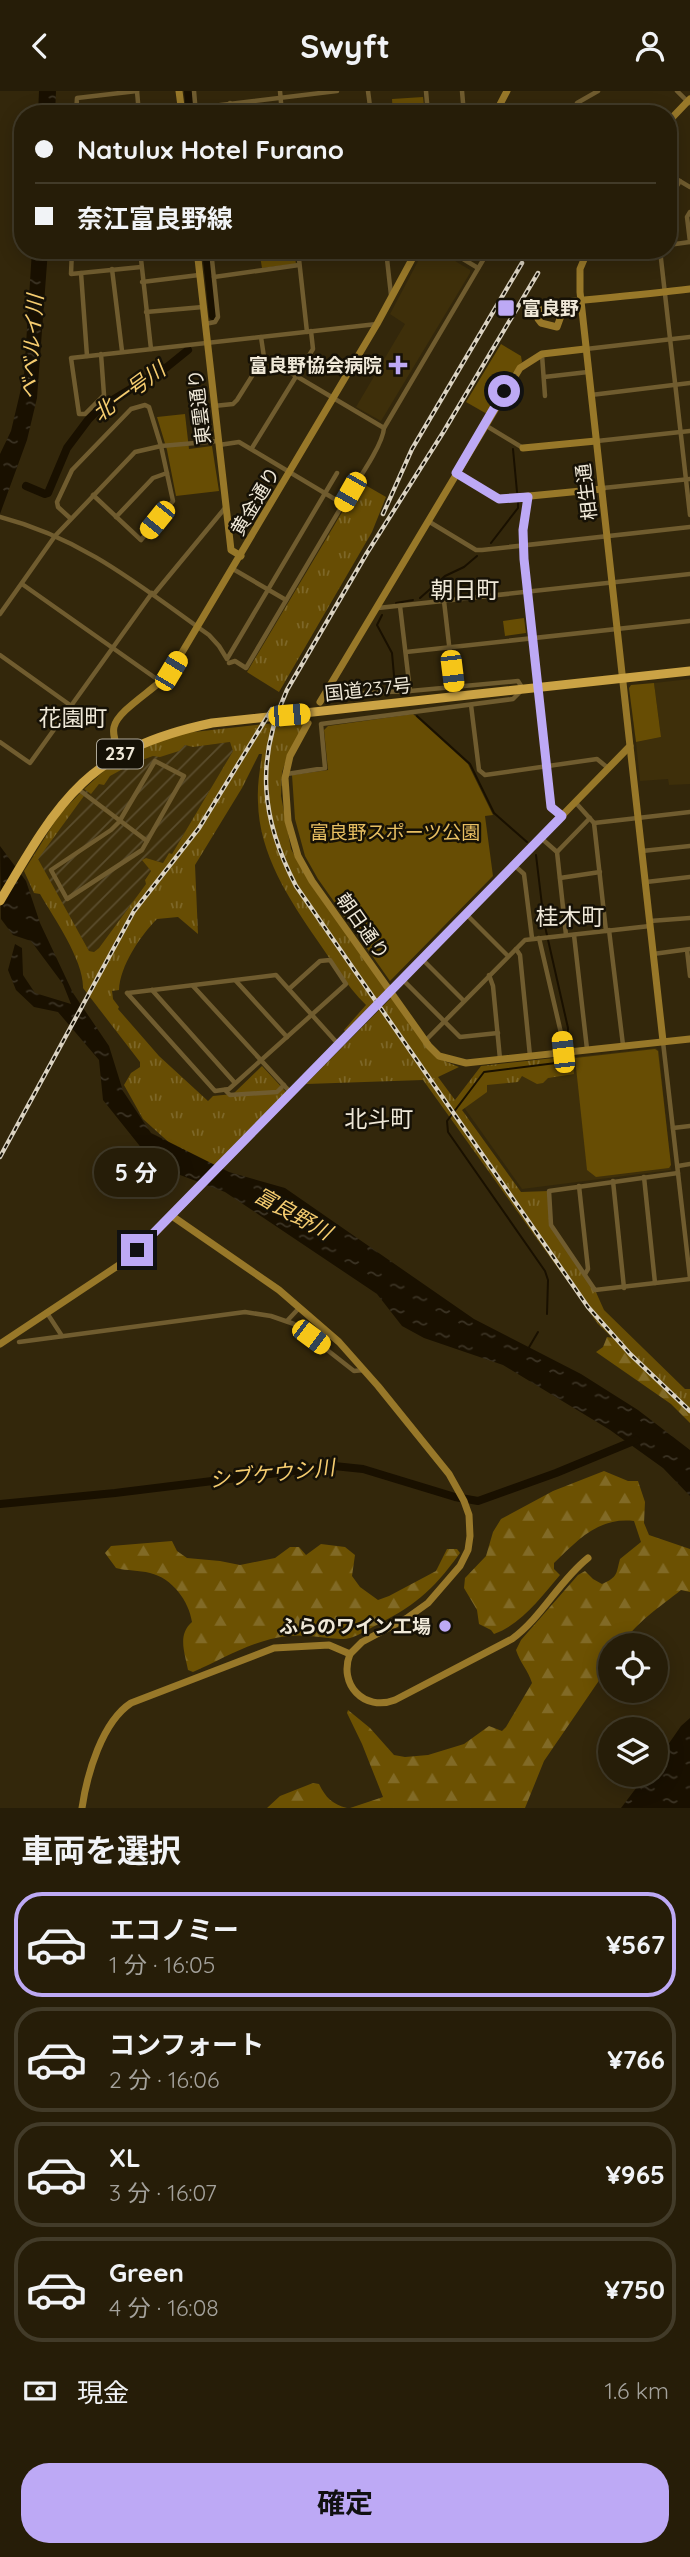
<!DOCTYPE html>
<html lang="ja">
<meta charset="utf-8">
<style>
:root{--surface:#261d08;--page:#322a16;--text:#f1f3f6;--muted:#a4a29c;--line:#423b29;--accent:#bda9f5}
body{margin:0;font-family:Quicksand,"Noto Sans JP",sans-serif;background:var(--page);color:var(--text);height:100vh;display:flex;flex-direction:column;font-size:26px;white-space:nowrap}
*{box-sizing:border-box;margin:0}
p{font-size:23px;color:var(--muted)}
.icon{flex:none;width:38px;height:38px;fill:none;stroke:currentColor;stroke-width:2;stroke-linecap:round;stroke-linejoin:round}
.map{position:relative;height:1717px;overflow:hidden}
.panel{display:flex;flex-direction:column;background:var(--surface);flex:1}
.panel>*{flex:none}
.top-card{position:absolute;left:14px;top:14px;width:663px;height:154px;border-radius:28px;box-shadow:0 4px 18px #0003,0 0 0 2px var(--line);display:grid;align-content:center;height:154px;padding:0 21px;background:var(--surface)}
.buttons{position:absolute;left:598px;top:1542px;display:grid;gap:14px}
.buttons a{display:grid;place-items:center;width:70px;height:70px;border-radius:50%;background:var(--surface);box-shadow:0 4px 18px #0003,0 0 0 2px var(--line);font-size:35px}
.end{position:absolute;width:32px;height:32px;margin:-16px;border:9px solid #bda9f5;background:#111;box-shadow:0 0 0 4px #111}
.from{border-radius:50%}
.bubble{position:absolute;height:49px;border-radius:24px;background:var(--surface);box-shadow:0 4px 18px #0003,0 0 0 2px var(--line);font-size:23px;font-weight:700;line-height:49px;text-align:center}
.car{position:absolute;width:21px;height:42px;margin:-21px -10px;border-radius:9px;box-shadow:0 0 5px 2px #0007;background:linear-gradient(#f5c518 24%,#345 0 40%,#f5c518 0 76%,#345 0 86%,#f5c518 0)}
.top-card b{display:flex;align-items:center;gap:24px;height:66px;font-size:26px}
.top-card b+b{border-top:2px solid var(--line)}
.top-card i{width:18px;height:18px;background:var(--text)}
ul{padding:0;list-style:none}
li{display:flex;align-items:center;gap:21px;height:105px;margin:0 14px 10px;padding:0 7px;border:4px solid var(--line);border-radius:28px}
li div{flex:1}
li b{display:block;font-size:26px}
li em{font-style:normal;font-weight:700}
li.active{border-color:var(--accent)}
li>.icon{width:63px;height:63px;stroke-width:1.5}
h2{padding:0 21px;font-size:32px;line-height:84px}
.pay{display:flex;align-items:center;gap:18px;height:77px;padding:0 21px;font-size:26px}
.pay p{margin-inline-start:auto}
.action{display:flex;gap:14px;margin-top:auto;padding:14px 21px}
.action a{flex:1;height:80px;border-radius:28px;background:var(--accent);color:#111;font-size:28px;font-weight:700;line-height:80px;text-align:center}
header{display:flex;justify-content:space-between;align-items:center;height:91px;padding:0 21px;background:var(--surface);font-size:32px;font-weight:700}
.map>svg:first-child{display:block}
.built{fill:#3e2f0a}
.industrial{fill:url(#industrial-furrows)}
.grass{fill:url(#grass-tufts)}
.forest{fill:url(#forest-firs)}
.green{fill:#674d04}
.water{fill:url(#water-ripples)}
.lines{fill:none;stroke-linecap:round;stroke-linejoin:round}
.stream{stroke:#191000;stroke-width:2}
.river{stroke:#191000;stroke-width:8}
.street{stroke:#705c2f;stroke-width:4.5}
.secondary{stroke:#987829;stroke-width:7}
.highway{stroke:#cba345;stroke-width:9}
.rail-casing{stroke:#dad2c1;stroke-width:4.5}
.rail{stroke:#161106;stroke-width:2;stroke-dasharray:5;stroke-linecap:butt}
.route{stroke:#bda9f5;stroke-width:9}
.poi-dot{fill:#bda9f5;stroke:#161106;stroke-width:2.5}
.labels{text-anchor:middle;stroke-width:5;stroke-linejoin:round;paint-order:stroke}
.shield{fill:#161106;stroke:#aea899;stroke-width:2}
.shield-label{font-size:18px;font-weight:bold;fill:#efe8d8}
.poi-label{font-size:19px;font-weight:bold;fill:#efe8d8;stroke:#161106;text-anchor:end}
.street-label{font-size:19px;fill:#efe8d8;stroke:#161106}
.park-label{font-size:19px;fill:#e8bf62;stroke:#161106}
.water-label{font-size:21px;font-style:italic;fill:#f5cc6f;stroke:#161106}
.quarter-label{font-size:23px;fill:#efe8d8;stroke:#161106}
</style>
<header><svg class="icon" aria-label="back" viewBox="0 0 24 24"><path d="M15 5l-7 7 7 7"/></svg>Swyft<svg class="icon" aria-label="person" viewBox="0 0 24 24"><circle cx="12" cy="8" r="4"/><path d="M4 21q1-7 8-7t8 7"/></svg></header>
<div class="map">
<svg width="690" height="1717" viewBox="0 0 690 1717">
<defs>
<pattern id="industrial-furrows" width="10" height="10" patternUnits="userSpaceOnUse" patternTransform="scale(1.75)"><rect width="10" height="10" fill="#3e2f0a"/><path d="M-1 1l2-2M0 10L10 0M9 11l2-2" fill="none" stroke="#5a4d2d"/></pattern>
<pattern id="grass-tufts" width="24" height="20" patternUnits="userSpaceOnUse" patternTransform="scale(1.75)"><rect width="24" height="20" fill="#674d04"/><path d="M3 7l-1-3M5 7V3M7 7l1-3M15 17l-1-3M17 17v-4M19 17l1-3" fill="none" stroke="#7d6728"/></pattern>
<pattern id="forest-firs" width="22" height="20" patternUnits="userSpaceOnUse" patternTransform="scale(1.75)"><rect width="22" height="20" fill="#6c5102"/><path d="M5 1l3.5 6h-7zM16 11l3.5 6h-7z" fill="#816a26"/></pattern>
<pattern id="water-ripples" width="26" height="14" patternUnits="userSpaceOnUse" patternTransform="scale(1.75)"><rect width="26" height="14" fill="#191000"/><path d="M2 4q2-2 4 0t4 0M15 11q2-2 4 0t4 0" fill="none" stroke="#3b3324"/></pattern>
</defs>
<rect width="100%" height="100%" fill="#33270b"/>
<g class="built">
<path d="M424,159H437L470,179V182L381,330L356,316L405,233L390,223Z"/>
<path d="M690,588V693L669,694L668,688L640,690L636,651L661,646L654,592Z"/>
<path d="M656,957L659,960L671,1079L522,1098L463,1015L482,987L566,978L574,966Z"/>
</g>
<path class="industrial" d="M230,651L233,660L172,763L169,762L163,772L146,767L143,769L151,780L145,788L146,793L99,857L94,861L89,860L37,768L84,705L80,702L84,698L91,702L99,693L110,684L153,665L185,654L194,656Z"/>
<g class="grass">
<path d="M360,391L386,406L372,441L279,601L247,581Z"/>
<path d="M310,628L288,664L282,681L281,705L291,758L309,791L387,900L347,943L344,939L366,914C346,894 333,872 317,849C289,808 259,763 258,711C257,694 260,679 262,663H259L242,697L195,774L198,843L178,826L157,828C140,845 120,875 119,899L112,900L113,908L119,916L118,918L159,965L208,1010L213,1005L233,1003L262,975L288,1003L213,1078L173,1055L143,1028L124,994L131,982L140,976V971L83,897C84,870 54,827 40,803L34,802L24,780L59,724L80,702L84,705L38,768L89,860L94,861L99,857L146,793L145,789L151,780L142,769L146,767L163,772L169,762L172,763L233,660L230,651L193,656L185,654L179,660L160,666L153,665L132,673L110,685L104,694L99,693L91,703L84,698L105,679L125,666L176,643Z"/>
<path d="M392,906L437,967L459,976L438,986L455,1009L481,975L572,965L574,983L548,987L543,992L537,993L522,985L518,991L487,994V1001L462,1019L521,1101L549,1100L551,1134L595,1199L604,1219L685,1298H690V1322L598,1233L423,989L306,993Z"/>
</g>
<g class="forest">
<path d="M607,1246L613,1247L690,1322V1332L671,1313L596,1261L603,1256Z"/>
<path d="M604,1380L628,1390H638L645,1411L644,1432L649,1444L690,1458V1501L681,1499C660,1516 636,1531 622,1554H611V1572L544,1670L525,1717H350L383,1706L362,1653L347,1622L348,1619L370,1637L394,1664L405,1666L428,1664L464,1653L489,1635L502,1640L506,1636L532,1592C528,1579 520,1572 516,1559L521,1549L578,1484L585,1480L593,1488L602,1493C618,1486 616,1483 620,1468L641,1451L634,1430C598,1426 578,1449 554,1472V1478L560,1484C540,1507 523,1532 494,1543L491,1539L479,1533L477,1519L464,1497L465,1487L486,1465L493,1441L501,1428L553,1400Z"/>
<path d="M172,1450L177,1460L187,1467L220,1470L240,1474L275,1467L290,1456H299L306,1464L321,1453L345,1456L355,1464L352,1485L360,1496L378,1509L389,1505L436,1480L447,1458H457L460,1462C431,1502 414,1515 371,1537C362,1542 351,1549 341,1548C323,1547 306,1543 288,1545C255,1548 223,1568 193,1581L188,1579C185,1562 177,1544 192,1531C189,1510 172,1487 150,1482C139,1479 127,1480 116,1477L105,1462L111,1455Z"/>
<path d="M313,1692L319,1693C326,1707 332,1713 347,1717H267L280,1705Z"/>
</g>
<g class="green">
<path d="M423,6L425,23H393L392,8Z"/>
<path d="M259,159H294L296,173L262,177Z"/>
<path d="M501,253L521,265L522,271L509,286L487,323L466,311Z"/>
<path d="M185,323L189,358L212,355L219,400L176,405L167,359L157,326Z"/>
<path d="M524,527L526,542L505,545L503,530Z"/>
<path d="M654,592L661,646L636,651L629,597L631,594Z"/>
<path d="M413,623L468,673L493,724L485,725L493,785L390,890L318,788L305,765L295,728L292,684L328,679L324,639L328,635Z"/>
<path d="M655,958L658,960L671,1074L669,1077L596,1086L587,1079L575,967Z"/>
</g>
<g class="water">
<path d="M39,0H56L55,23H38Z"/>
<path d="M32,159H48L37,307L27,349L0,423V363L11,340L24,285Z"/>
<path d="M0,755L26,790L40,832L73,902L109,955L123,1000L151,1042L229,1081L285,1097L474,1228L581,1283L638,1319L690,1359V1405L663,1377L610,1339L503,1274L424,1247L402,1235L377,1203L225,1101L180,1084L143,1059L103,1009L99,969L58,921L34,916L16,899L8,879L15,853L22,857L23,884L35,902L71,913L63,893L31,850L13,844L1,828Z"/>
<path d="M690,1627V1717H621L646,1684H656V1671L681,1635Z"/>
</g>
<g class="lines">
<g class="stream">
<path d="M513,358L517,401"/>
<path d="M491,452L518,417V412"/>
<path d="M420,507L445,485L464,476L477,465"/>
<path d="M396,512L413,509"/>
<path d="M382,524L377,534L392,562L395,596"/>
<path d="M417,625L470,673L494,722L527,751"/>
<path d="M536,764L544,831L568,937V955"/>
<path d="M547,1223L548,1189L545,1180L448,1041L447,1030L484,981L564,971L568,967"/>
<path d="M528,1258L538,1241"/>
</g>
<g class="river">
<path d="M188,0L190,23"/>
<path d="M206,159L213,225"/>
<path d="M26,395L45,403L48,402L67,357L88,329L101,316L167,276L188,259"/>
<path d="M0,1413L115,1402L334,1375L363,1378L455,1406L478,1410L556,1382L636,1349"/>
</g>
<g class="street">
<path d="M137,0L139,23"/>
<path d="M194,0L196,23"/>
<path d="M280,0L282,23"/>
<path d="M368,0L371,23"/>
<path d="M426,0L428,23"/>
<path d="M462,0L464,23"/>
<path d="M677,0L689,12"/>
<path d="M230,12L231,23"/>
<path d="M196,17L337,0"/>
<path d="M76,23L77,7L137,0"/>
<path d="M571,23L577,12L598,0"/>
<path d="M668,83L690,96"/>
<path d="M668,109L680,90"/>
<path d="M690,151L687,126L690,121"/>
<path d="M668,154L690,151"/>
<path d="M72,159L71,183L141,176"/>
<path d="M140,159L151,258"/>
<path d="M298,159L307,241"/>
<path d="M386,159L391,204"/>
<path d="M448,159L478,177"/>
<path d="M614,159H617"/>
<path d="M660,159L690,424"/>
<path d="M112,178L122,260"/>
<path d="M81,182L87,265"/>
<path d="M214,186L299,174"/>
<path d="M142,191L199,184"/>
<path d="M146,221L203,216"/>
<path d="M205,233L215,231L218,226L211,159"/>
<path d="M586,258L690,246"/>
<path d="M101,263L104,304L85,323H79L71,267L377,233"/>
<path d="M542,264L545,305"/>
<path d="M264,266L384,337"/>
<path d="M544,286L588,281"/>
<path d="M591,304L690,292"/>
<path d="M214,315L233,313L237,309L264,266L261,246"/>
<path d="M485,334L523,357"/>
<path d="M597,350L690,340"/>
<path d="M219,354L239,351L343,413C353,396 383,355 384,337L489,159"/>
<path d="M252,357L313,258L311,240"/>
<path d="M603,397L690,388"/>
<path d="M528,406L523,439L524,468L552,716L562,724"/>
<path d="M0,426C84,448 140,495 209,544L219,555L227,568L337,382"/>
<path d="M116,426L153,387L167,382"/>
<path d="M70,427L58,416L57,411L72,379L131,318L145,314L149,316L161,355L173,410L141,449L93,404"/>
<path d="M428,430L476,459H482L690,436"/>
<path d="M233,478L286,509"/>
<path d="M22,493L161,591"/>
<path d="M154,503L225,417"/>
<path d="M444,510L454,597"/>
<path d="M400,515L410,600"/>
<path d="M378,517L690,483"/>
<path d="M0,523L55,445L135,361L161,355L218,350"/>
<path d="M406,561L690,530"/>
<path d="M0,564L70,614"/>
<path d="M229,572L235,570L246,577L343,413"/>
<path d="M471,614L479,679L485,684L597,668L608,677"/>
<path d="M0,651L30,672L152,502"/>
<path d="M155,670L184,685L142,759L67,808L51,779L111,739L119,731Z"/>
<path d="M287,683L325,677L321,633L513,608L523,598L518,590L410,600L340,603L327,601"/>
<path d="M78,698L147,750"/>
<path d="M576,712L594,732L606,840"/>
<path d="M594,732L690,721"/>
<path d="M541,747L557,761L566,844"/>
<path d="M642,760L690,755"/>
<path d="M557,761L590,727"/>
<path d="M515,775L524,783L532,847"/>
<path d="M560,787L600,781"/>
<path d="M646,791L690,786"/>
<path d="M467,824L508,865"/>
<path d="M650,830L690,827"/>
<path d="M609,839L623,954"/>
<path d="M574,844L587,958"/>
<path d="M539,847L561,942L563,961"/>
<path d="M516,858L520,864L530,965"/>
<path d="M687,859L690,885"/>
<path d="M653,863L690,858"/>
<path d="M423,869L464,910"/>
<path d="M489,884L493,895L500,968"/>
<path d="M403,889L460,946L498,942"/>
<path d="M236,890L287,946"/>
<path d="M193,895L291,1002"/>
<path d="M152,899L235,992"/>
<path d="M127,902L215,1000L229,998L346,893L330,869L320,870L289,898"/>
<path d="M128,902L276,884L339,954"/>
<path d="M425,950L525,849L650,835"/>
<path d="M663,951L690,1187"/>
<path d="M225,999L230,1004L277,1001L284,994"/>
<path d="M673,1037L690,1035"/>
<path d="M678,1075L690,1073"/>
<path d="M678,1082L549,1100L551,1134L595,1199L690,1188"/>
<path d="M644,1086L655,1192"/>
<path d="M613,1090L624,1197"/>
<path d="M579,1095L588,1178L585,1183"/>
<path d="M47,1222L62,1245"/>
<path d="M287,1230L300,1216"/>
<path d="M19,1251L245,1221L271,1225L294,1233L354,1280L364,1279"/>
</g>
<g class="secondary">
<path d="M179,0L182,23"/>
<path d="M495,23L507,0"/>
<path d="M668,31L690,8"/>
<path d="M197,159L231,459L241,465"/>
<path d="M566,211L557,236L541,232L538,228L544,213C592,208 641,204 690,198"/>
<path d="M523,357L596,350"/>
<path d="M456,382L499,408L602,398"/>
<path d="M320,611L520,277L542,263L585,258"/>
<path d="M308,632L290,665L285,687L288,730L298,765L312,790L429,955L439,965L466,972L690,948"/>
<path d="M630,655L663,950"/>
<path d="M120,663C117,655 112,645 114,636C118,618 158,597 171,580L377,233L417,159"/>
<path d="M0,1253L119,1174L148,1149L630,655L580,201V178L588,159"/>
<path d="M350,1563C338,1593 364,1621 395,1609L512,1548C542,1526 559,1490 588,1467"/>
<path d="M82,1717C87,1683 102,1631 131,1612L274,1557L329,1554L350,1563L362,1551L407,1527L428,1512L460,1475L468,1459L470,1445L469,1424L464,1410L449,1383L378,1295L339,1251L279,1199L172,1125"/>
</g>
<path class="highway" d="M0,810C60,707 89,658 212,632L690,580"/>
<defs>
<g id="rail">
<path d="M538,182L444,340L367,462L287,599C255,669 261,728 296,795L588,1216L630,1263L690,1320"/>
<path d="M383,423L412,358L522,172"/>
<path d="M0,1066L134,820L199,737L272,618"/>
</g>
</defs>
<use href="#rail" class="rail-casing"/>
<use href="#rail" class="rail"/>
</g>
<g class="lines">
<path class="route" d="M137,1159L562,725L551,716L524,468L523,439L528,406L499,408L456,382L504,300"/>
</g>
<g class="poi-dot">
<rect x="497" y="208" width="18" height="18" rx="3.5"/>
<path d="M394.5 263.5h7v7h7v7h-7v7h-7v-7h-7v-7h7z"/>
<circle cx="445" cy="1535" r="7"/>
</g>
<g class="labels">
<rect class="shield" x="97" y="648.5" width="46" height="29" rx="5"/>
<g class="shield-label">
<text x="120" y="669">237</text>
</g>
<g class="poi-label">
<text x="522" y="224" text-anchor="start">富良野</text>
<text x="382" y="281">富良野協会病院</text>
<text x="431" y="1542">ふらのワイン工場</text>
</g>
<g class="street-label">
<text transform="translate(199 316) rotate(-97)" y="7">東雲通り</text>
<text transform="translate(586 401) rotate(-97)" y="7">相生通</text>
<text transform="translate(255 410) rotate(-59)" y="7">黄金通り</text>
<text transform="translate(368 598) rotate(-6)" y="7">国道237号</text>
<text transform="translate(363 835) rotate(55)" y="7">朝日通り</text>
</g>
<g class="park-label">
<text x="395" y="748">富良野スポーツ公園</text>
</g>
<g class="water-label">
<text transform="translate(32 256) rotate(-86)" y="7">ベベルイ川</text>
<text transform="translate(129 301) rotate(-36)" y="7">北一号川</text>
<text transform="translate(293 1123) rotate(29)" y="7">富良野川</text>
<text transform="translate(272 1383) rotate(-6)" y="7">シブケウシ川</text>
</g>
<g class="quarter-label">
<text x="465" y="507">朝日町</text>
<text x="73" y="635">花園町</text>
<text x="570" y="834">桂木町</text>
<text x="379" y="1036">北斗町</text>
</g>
</g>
</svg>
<div class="buttons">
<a><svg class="icon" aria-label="locate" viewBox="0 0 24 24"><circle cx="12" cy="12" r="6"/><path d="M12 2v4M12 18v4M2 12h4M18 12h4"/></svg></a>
<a><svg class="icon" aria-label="layers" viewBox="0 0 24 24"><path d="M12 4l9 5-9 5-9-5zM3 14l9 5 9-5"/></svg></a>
</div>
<i class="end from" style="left:504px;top:300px"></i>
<i class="end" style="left:137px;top:1159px"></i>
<div class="bubble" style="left:94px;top:1057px;width:84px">5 分</div>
<i class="car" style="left:350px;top:401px;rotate:210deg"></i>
<i class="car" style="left:157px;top:429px;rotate:219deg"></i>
<i class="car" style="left:171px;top:580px;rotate:31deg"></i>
<i class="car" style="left:452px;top:580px;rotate:173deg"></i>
<i class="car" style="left:289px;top:624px;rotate:85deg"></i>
<i class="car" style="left:563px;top:961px;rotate:354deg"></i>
<i class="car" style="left:311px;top:1246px;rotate:127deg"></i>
<div class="top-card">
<b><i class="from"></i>Natulux Hotel Furano</b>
<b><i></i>奈江富良野線</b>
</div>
</div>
<section class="panel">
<h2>車両を選択</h2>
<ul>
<li class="active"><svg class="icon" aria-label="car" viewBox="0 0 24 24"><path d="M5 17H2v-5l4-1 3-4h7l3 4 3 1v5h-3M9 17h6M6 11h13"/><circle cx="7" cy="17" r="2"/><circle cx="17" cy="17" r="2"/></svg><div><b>エコノミー</b><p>1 分 · 16:05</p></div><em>¥567</em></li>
<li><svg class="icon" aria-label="car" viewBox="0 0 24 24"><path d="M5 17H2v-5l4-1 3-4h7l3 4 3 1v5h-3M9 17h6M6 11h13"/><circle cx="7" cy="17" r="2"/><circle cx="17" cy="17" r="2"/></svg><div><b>コンフォート</b><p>2 分 · 16:06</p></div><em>¥766</em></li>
<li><svg class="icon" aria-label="car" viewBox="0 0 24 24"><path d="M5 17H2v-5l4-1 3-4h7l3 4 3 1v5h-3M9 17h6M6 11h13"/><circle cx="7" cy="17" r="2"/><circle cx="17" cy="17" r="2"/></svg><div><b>XL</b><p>3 分 · 16:07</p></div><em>¥965</em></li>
<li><svg class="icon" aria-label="car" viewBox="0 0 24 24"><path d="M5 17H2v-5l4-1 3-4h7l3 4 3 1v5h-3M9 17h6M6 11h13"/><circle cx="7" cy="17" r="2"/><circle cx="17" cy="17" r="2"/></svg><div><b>Green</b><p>4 分 · 16:08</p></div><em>¥750</em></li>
</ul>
<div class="pay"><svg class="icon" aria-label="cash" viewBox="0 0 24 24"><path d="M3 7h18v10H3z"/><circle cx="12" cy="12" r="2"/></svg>現金<p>1.6 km</p></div>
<div class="action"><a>確定</a></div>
</section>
